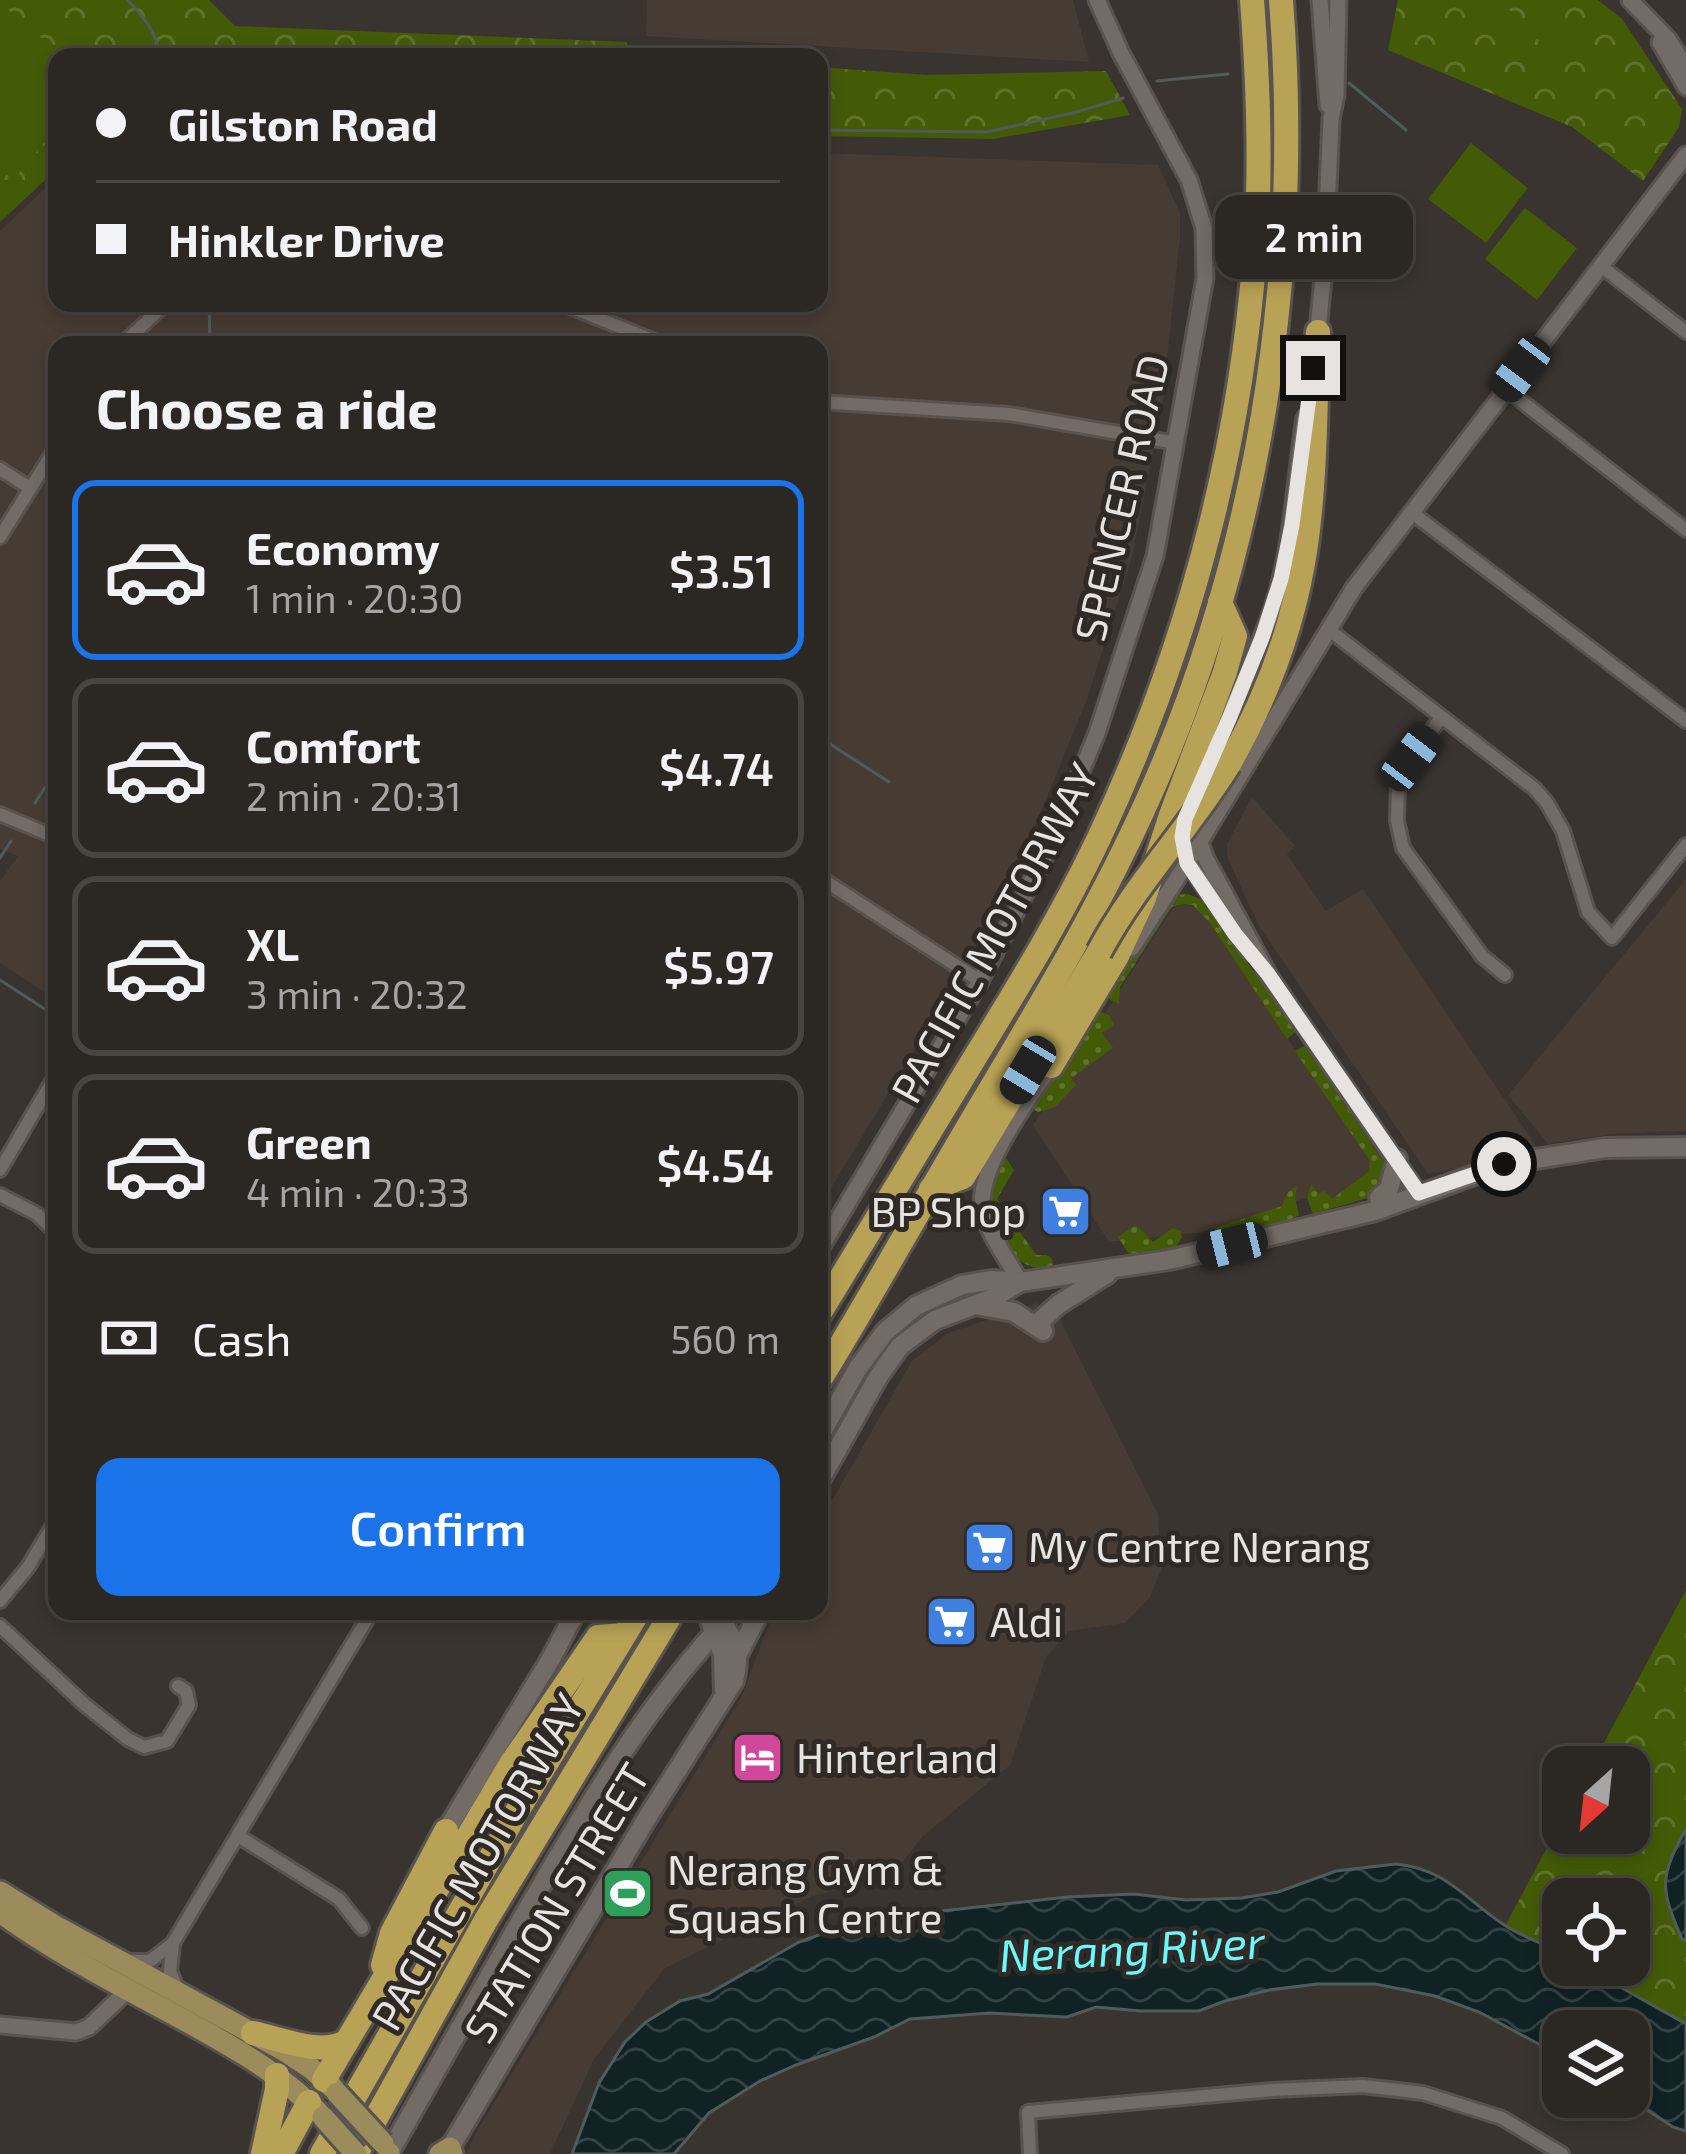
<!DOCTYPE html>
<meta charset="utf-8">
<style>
:root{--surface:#2b2723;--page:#373330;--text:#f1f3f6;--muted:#a6a5a6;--line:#474441;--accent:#1a73e8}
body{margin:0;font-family:"Exo 2",sans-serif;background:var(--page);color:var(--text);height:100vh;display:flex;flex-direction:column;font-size:45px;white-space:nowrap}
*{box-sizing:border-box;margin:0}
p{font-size:39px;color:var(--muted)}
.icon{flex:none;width:66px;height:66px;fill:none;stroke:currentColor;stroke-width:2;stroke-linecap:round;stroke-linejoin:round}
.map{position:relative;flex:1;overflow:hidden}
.panel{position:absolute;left:48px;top:336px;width:780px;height:1284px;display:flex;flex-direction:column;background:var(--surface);border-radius:24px;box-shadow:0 6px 18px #0003,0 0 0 3px var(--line)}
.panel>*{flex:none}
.guide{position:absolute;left:48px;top:48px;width:780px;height:264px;border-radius:24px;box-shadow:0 6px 18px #0003,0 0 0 3px var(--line);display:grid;align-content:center;height:264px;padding:0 48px;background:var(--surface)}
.needle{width:78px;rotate:207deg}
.controls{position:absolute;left:1542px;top:1746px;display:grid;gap:24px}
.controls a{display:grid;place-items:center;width:108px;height:108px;border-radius:24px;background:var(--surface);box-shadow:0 6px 18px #0003,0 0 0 3px var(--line);font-size:60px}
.end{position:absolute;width:54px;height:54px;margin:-27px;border:15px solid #e7e3e0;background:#111;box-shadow:0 0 0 6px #111}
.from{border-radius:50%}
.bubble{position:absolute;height:84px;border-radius:24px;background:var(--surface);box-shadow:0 6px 18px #0003,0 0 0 3px var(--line);font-size:39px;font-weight:600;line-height:84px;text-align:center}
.car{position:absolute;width:36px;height:72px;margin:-36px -18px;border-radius:15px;box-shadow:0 0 9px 3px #0007;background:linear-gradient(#222 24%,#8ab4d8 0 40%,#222 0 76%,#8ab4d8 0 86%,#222 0)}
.guide b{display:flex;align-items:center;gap:42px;height:114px;font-size:45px}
.guide b+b{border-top:3px solid var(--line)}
.guide i{width:30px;height:30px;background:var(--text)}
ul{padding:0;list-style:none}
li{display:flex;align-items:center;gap:36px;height:180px;margin:0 24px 18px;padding:0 24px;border:6px solid var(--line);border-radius:24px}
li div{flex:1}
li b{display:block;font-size:45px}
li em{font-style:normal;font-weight:600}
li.selected{border-color:var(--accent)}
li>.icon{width:108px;height:108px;stroke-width:1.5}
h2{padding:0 48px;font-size:54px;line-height:144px}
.pay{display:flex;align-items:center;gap:30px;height:132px;padding:0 48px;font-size:45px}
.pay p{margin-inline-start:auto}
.button{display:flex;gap:24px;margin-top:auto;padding:24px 48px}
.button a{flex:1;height:138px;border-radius:24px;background:var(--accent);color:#fff;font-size:48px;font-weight:600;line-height:138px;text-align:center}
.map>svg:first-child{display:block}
.built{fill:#473c33}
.grass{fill:url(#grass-dots)}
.forest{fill:url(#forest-crowns)}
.pitch{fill:#435b07}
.water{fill:url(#water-waves);stroke:#505c5c;stroke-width:3}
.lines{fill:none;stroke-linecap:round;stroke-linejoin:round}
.stream{stroke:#505c5c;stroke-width:3}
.minor-casing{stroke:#58534f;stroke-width:18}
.tertiary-casing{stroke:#58534f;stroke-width:21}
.secondary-casing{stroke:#58534f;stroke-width:24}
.primary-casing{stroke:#58534f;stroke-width:27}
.motorway-casing{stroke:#58534f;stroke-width:30}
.minor{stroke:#726b66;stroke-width:12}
.tertiary{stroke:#726b66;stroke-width:15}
.secondary{stroke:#726b66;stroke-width:18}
.primary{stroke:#9c8c5c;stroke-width:21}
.motorway{stroke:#b8a255;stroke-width:24}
.primary-bridge-casing{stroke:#58534f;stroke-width:27;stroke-linecap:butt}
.motorway-bridge-casing{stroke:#58534f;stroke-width:30;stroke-linecap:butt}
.primary-bridge{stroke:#9c8c5c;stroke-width:21}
.motorway-bridge{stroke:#b8a255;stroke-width:24}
.route{stroke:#e7e3e0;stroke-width:15}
.labels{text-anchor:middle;stroke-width:10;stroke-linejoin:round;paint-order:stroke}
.street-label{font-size:42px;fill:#e7e3e0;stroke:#2f2a25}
.poi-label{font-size:42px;fill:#e7e3e0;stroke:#2f2a25;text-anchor:start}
.water-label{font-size:45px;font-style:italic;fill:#6bf8fd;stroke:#2f2a25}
</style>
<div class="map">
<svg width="1686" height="2154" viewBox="0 0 1686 2154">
<defs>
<pattern id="grass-dots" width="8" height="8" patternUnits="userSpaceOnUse" patternTransform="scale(3)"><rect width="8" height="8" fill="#435b07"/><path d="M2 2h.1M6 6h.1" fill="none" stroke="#5e722b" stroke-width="1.8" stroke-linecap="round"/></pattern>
<pattern id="forest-crowns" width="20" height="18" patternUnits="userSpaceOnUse" patternTransform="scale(3)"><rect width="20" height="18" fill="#435b07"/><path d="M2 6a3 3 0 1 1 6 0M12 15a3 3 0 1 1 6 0" fill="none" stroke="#5e722b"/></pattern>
<pattern id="water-waves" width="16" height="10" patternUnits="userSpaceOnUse" patternTransform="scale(3)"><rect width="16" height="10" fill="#102223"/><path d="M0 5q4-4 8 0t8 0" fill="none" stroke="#334243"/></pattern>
</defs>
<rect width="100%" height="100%" fill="#39342f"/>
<g class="built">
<path d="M647,0H1073L1089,62L646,36Z"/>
<path d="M819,153L1158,165L1180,213V237L1162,406L1132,557L1086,702L1017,870L980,941L819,1208V345H57V1000L0,963V881L18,856L0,849V231L57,177V303H819Z"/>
<path d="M1252,797L1295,846L1287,854L1326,911L1363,889L1540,1152L1428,1174L1259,926L1227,857V844Z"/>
<path d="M1686,879V1131L1612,1134L1548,1144L1508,1095Z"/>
<path d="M1183,904L1197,907L1210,923L1370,1161L1368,1172L1331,1200L1319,1194L1203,1232L1109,1242L1033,1125L1161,926L1174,908Z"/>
<path d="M1037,1303L1060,1320L1158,1514L1161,1570L1150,1597L1125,1623L1069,1631L1046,1657L1010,1765L923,1836L891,1877L813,1896L665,1968L594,2059L550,2154H466L478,2129L741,1698L774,1611H819V1523L912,1361L948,1333Z"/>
</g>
<g class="grass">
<path d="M1188,894L1203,900L1296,1031L1287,1039L1210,923L1193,905L1183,904L1172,907L1120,987L1119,1004L1110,1000L1107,993L1167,902L1175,895Z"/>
<path d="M1102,1012L1109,1016L1114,1025L1102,1033L1113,1048L1071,1078L1076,1085L1055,1107L1038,1112L1031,1108L1093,1014Z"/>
<path d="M1305,1046L1387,1167L1381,1191L1367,1198L1313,1214L1307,1198L1311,1184L1319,1194L1324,1191L1332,1199L1368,1172L1370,1161L1295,1051Z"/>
<path d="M1006,1158L1014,1170L997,1199L1036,1255H1047L1052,1259L1053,1265C1014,1282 982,1217 991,1184C993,1175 1001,1165 1006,1158Z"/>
<path d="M1297,1186L1295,1198L1299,1215L1294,1218L1218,1238L1215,1228L1282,1206L1288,1192Z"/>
<path d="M1136,1225L1153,1242L1173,1228L1180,1231L1182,1237L1176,1247L1129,1254L1118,1237Z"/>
</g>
<g class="forest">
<path d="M0,0H209L235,26L627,42L628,55L667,57H57V169L0,222Z"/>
<path d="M1398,0H1598L1622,19L1682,109L1679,127L1643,181L1572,127L1388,50Z"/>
<path d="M819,67L926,75L1106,71L1130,115L993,139L819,136Z"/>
<path d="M1686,1590V2024L1581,1965H1629V1899H1563V1954L1505,1926L1563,1818V1833H1629V1767H1591Z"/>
</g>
<g class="pitch">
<path d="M1447,0H1464L1532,44L1525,55Z"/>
<path d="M1477,0C1510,0 1530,32 1561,39L1564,35L1563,31L1521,0H1545C1563,15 1602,43 1555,51Z"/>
<path d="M0,3L64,57H57V128L13,180L0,169Z"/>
<path d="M1471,143L1528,188L1486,243L1428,199Z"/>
<path d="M1525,208L1577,248L1537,300L1485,259Z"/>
</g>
<g class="water">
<path d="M1686,1829V1941L1682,1939C1660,1888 1659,1878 1686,1829Z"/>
<path d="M1396,1864C1446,1869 1464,1898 1503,1924C1521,1937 1544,1943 1563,1954V1965H1581L1686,2024V2131L1673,2127L1627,2097L1629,2031H1563V2057L1479,2012L1435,1996L1375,1984H1317L1269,1990L1225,2001L1199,2011H1141L1096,2007L1067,2017L989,2013L910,2019L874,2037L796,2065L760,2081L709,2113L674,2154H572L599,2083L625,2042L646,2022L680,2001L708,1994L799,1942L861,1920L1067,1897L1134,1894L1186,1900L1242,1898L1278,1892L1336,1871Z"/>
</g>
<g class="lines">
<g class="stream">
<path d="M128,0C143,18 159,32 158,57"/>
<path d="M1157,81L1228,74"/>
<path d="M1349,83L1406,130"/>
<path d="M819,130L987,132L1077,112L1123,98"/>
<path d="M209,303L210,345"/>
<path d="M210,337L222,345"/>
<path d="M819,737L889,782"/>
<path d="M35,803L57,769"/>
<path d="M0,858L11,841"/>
<path d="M0,980L57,1017"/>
</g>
<defs>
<g id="minor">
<path d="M1601,266L1686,332"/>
<path d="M560,303L665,345"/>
<path d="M122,345L166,303"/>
<path d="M1506,389L1686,530"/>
<path d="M819,402L1009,414L1176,443"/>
<path d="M0,469L30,488"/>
<path d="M1411,512L1686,721"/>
<path d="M0,537L57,446"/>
<path d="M1328,629L1535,789L1547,803L1563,831L1588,912L1612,938L1686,845"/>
<path d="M1441,718L1411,757L1398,786L1397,821L1403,848L1482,956L1505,975"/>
<path d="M0,814L57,838"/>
<path d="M819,877L980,981"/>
<path d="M0,1170L57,1073"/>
<path d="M0,1195L37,1214L57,1234"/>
<path d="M0,1601L28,1567L57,1519"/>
<path d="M0,1626L85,1705L128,1739L144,1747L167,1741L189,1705L186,1691L178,1686"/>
<path d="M238,1836L339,1899L362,1928"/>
<path d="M173,1944L170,1971L177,1988"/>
<path d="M130,1961H150L173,1943L372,1611"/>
<path d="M1030,2154L1028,2112L1272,2090L1363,2086L1423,2093L1502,2118L1562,2154"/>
</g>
<g id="tertiary">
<path d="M1320,0L1328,105"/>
<path d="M1630,0L1668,39L1686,67"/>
<path d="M1660,42L1686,87"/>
<path d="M1317,341L1325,257L1331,119L1336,95L1338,0"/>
<path d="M1199,797C1217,732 1251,672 1273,608C1293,546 1295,482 1305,418"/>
<path d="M1198,838L1206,859L1268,974"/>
<path d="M1185,858L1250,952"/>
<path d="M1132,948L1187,863L1354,588L1686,155"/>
<path d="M1265,970L1419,1194"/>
<path d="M819,1251L980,981L1051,844L1097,733L1155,556L1205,278L1204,228L1189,180L1121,53L1097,0"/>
<path d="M1020,1282C1009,1261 991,1238 984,1215C971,1174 1031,1095 1054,1062"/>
<path d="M0,2025L76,2032L89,2027L129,1989"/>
</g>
<g id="secondary">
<path d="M1379,1198L1389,1189L1397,1159"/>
<path d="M976,1305L1014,1312L1043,1331"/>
<path d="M1039,1322L1059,1304L1107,1274"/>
<path d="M819,1437L858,1368L885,1332L916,1306L962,1285L992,1280L1020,1282L1169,1260L1375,1211L1504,1164L1605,1148L1686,1147"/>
<path d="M819,1482L878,1377L900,1346L935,1320L993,1298L1020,1282"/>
<path d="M711,1624L723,1654L724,1690"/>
<path d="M737,1656L760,1611"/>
<path d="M446,1831L552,1657L576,1611"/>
<path d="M450,2148L647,1818L734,1681C742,1651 733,1632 711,1611"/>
<path d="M389,2153C431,2079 474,2004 516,1929C584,1812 640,1711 734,1611"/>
</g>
<g id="primary">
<path d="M0,1892L55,1926L285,2051L312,2069L333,2088"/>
<path d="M0,1912C60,1956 130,1990 195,2026C240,2051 282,2075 318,2112"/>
<path d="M389,2154V2153"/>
<path d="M440,2154L450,2148L452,2154"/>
</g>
<g id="motorway">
<path d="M1229,764C1267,697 1295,621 1306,545C1316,475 1315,403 1318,332"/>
<path d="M1051,1066L1117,956L1144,898L1171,815L1225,672L1235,636L1220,602"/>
<path d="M931,1189L963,1177L1099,952"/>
<path d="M819,1314C870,1229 922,1144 974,1059C1018,987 1063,914 1099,838C1193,638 1249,420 1258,199C1260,133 1257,66 1252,0"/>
<path d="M819,1381C873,1293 923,1203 975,1115C1045,998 1115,882 1167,755C1264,518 1301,256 1281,0"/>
<path d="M383,1965L392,1933L446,1831"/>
<path d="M253,2033C281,2039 323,2057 347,2041"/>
<path d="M324,2080L511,1764L598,1637L624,1635"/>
<path d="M263,2154L277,2089V2075"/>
<path d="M281,2154L309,2102"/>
<path d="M322,2154L516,1813L639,1611"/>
<path d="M356,2154L486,1920L673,1611"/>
</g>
</defs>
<use href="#minor" class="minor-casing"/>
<use href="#tertiary" class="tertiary-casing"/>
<use href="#secondary" class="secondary-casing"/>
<use href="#primary" class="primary-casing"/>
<use href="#motorway" class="motorway-casing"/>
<use href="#minor" class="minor"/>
<use href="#tertiary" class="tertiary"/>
<use href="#secondary" class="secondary"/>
<use href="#primary" class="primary"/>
<use href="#motorway" class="motorway"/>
<defs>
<g id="primary-bridge">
<path d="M337,2093L383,2143"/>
<path d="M323,2117L356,2154"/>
</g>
<path id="motorway-bridge" d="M1099,952C1135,884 1189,829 1229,764"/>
</defs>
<use href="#primary-bridge" class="primary-bridge-casing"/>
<use href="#motorway-bridge" class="motorway-bridge-casing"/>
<use href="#primary-bridge" class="primary-bridge"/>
<use href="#motorway-bridge" class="motorway-bridge"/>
</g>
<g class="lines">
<path class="route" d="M1313,368L1292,525L1281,579L1262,638L1229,719L1185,819L1182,837L1187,863L1235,934L1268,974L1419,1193L1504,1164"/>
</g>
<defs>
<symbol id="supermarket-square" viewBox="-11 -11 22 22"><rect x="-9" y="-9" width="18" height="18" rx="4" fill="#3f7fe0" stroke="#2f2a25"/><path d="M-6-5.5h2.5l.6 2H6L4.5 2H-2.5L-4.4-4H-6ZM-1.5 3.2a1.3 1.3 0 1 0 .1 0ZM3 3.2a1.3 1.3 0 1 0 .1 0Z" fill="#fff"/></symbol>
<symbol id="hotel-square" viewBox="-11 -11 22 22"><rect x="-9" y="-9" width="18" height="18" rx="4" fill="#d1479c" stroke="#2f2a25"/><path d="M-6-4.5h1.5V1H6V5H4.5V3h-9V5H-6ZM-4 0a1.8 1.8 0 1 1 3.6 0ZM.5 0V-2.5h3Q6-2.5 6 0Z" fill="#fff"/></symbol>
<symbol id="stadium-square" viewBox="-11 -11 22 22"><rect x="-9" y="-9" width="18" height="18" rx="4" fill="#2e9e5b" stroke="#2f2a25"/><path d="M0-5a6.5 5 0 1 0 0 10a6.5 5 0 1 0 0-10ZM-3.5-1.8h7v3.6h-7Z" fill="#fff"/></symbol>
</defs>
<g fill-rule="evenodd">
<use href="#supermarket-square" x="1036" y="1182" width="59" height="59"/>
<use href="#supermarket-square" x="960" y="1518" width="59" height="59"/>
<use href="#supermarket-square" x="922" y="1592" width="59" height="59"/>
<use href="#hotel-square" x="728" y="1728" width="59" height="59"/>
<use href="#stadium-square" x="598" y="1864" width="59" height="59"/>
</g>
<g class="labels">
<g class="street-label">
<text transform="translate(1122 498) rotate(-77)" y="15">SPENCER ROAD</text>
<text transform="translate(995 933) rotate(-61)" y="15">PACIFIC MOTORWAY</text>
<text transform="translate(478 1862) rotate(-60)" y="15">PACIFIC MOTORWAY</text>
<text transform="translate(557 1903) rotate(-59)" y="15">STATION STREET</text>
</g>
<g class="poi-label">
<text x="1026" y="1227" text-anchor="end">BP Shop</text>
<text x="1028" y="1562">My Centre Nerang</text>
<text x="990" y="1637">Aldi</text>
<text x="796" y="1773">Hinterland</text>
<text x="667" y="1885">Nerang Gym &amp;<tspan x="667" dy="48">Squash Centre</tspan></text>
</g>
<g class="water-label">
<text transform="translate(1132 1949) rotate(-3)" y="16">Nerang River</text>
</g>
</g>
</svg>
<div class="controls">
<a><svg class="needle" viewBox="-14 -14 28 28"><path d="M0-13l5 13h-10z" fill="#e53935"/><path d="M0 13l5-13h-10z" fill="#a6a5a6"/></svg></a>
<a><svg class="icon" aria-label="locate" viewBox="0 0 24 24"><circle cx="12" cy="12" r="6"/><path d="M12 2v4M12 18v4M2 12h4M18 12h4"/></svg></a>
<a><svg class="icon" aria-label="layers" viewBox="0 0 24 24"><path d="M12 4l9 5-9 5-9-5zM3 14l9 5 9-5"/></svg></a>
</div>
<i class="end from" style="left:1504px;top:1164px"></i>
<i class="end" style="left:1313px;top:368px"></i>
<div class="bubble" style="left:1215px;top:195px;width:198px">2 min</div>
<i class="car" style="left:1521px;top:369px;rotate:217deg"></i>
<i class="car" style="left:1411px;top:758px;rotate:37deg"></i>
<i class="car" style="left:1028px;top:1070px;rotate:211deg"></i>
<i class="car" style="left:1232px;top:1245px;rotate:256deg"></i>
<div class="guide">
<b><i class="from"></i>Gilston Road</b>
<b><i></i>Hinkler Drive</b>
</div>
<section class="panel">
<h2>Choose a ride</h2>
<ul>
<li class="selected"><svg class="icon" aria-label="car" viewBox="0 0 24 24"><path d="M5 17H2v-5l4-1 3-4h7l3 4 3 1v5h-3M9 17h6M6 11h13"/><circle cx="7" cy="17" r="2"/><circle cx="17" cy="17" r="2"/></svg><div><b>Economy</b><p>1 min · 20:30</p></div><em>$3.51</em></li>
<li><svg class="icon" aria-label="car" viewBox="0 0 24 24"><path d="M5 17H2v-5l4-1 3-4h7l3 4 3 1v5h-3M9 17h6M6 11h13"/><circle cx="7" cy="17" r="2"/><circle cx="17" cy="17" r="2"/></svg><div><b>Comfort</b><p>2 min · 20:31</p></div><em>$4.74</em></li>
<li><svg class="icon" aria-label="car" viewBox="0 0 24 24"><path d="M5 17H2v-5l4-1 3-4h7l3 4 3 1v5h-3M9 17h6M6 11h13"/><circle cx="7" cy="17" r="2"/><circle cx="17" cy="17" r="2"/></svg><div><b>XL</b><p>3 min · 20:32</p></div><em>$5.97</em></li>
<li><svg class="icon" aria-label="car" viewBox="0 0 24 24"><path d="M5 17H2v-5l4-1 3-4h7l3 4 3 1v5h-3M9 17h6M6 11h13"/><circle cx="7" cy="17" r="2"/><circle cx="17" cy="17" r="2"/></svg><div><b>Green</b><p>4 min · 20:33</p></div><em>$4.54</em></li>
</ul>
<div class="pay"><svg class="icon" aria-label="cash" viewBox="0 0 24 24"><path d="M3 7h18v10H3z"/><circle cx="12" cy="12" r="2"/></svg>Cash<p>560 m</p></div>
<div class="button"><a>Confirm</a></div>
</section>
</div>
